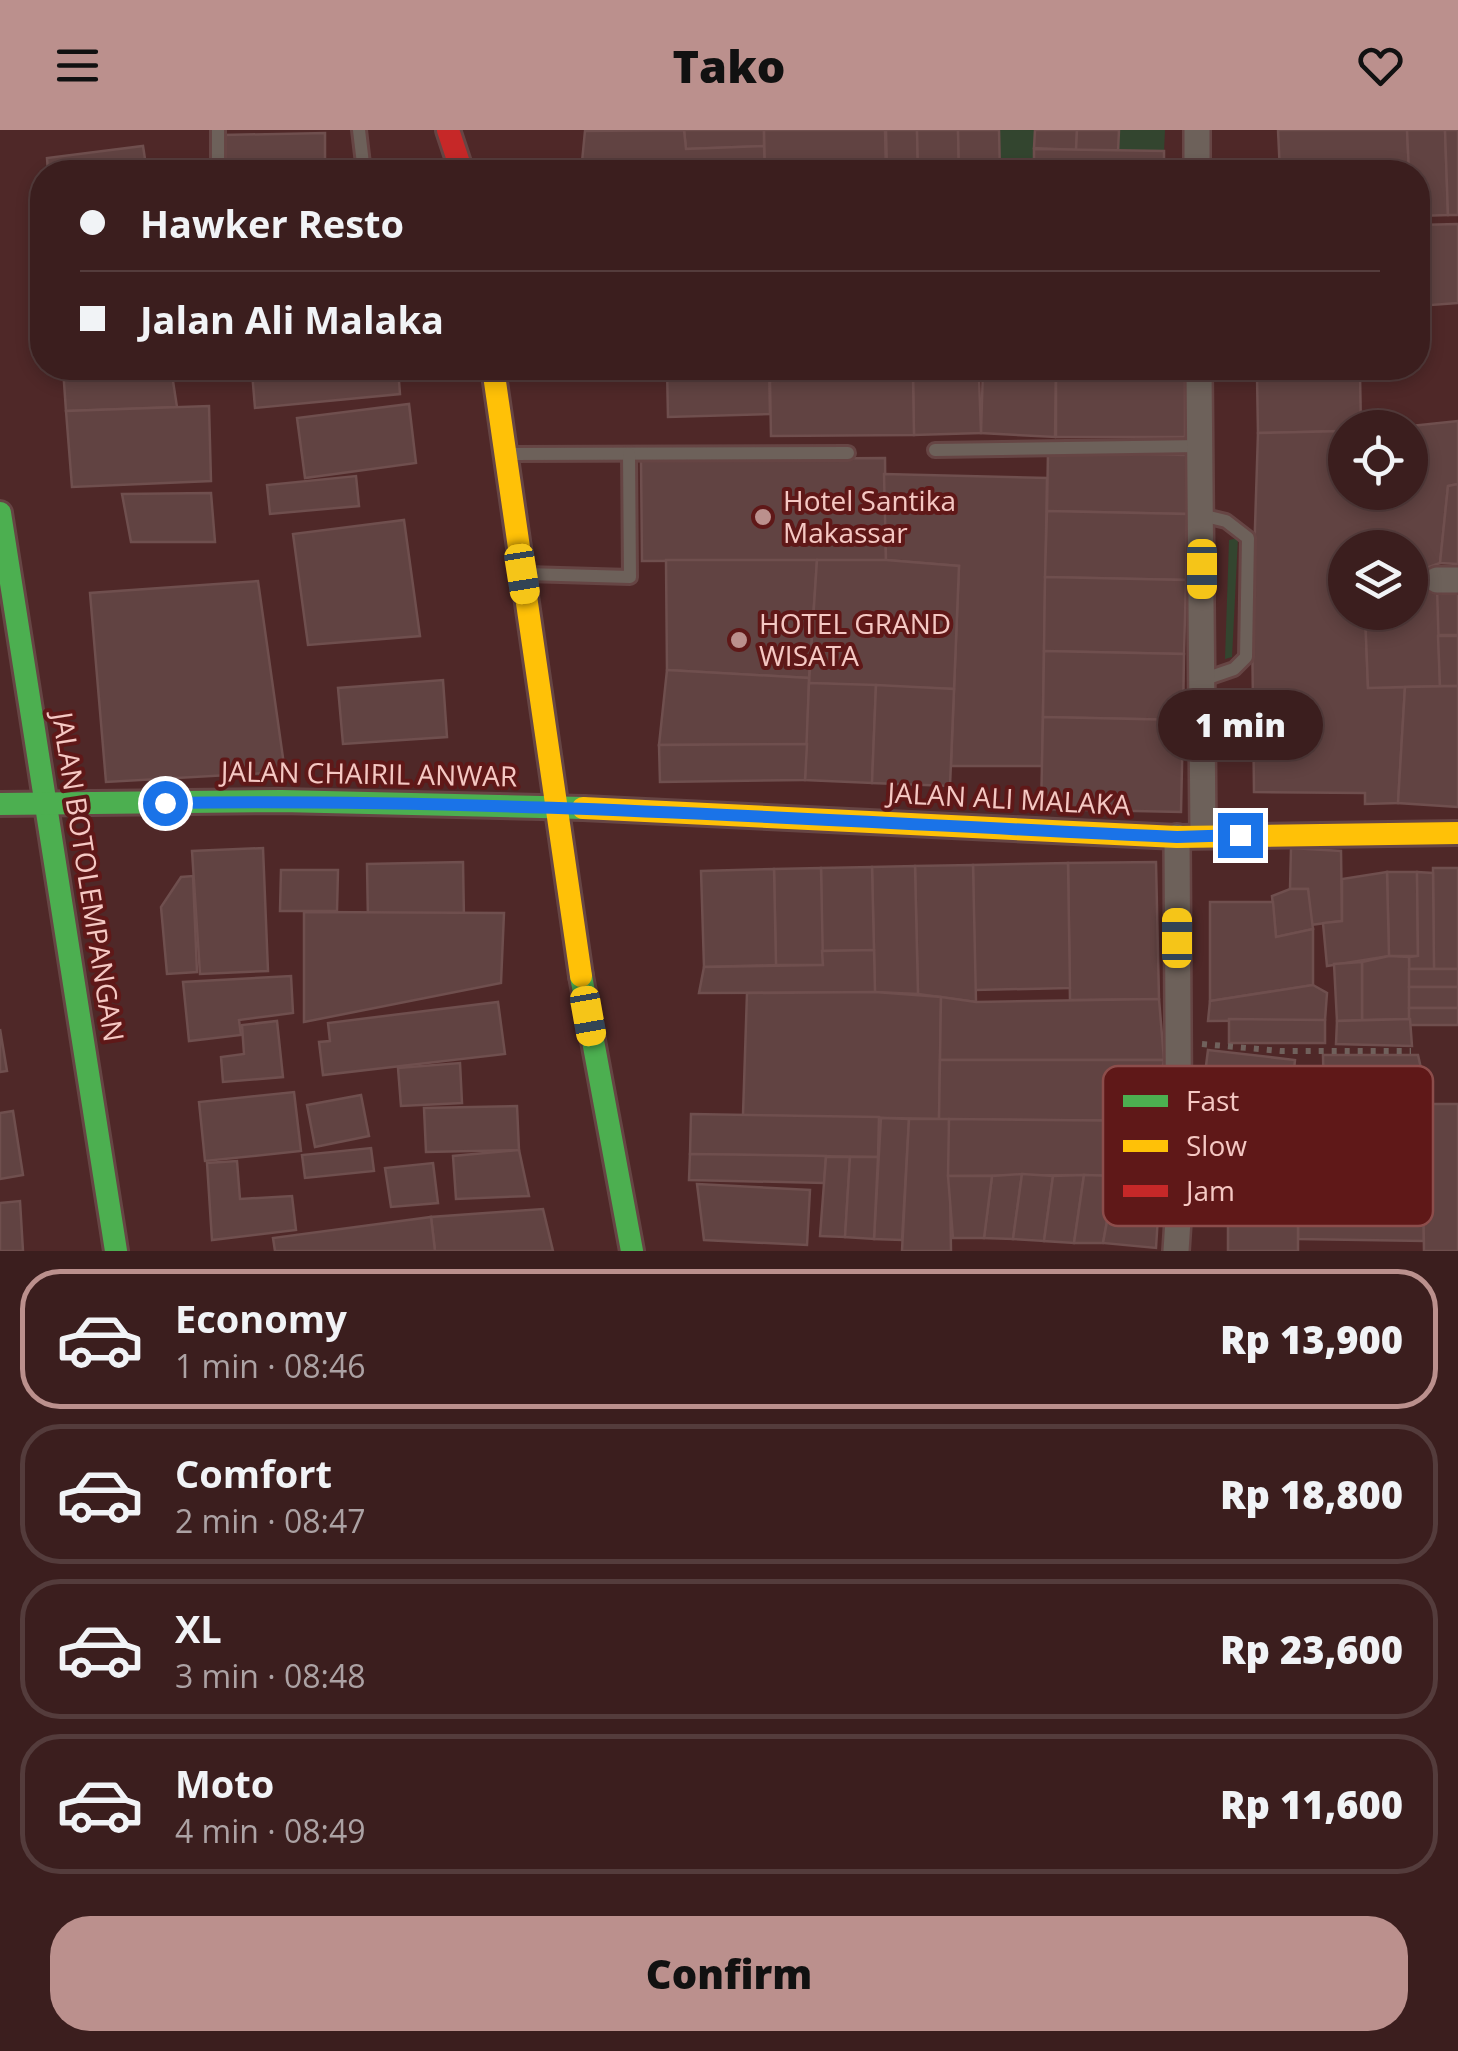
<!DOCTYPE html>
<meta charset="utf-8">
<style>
:root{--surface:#3b1e1e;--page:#422727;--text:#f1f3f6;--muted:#aca2a4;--line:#543c3c;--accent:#bb908d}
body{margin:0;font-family:"Open Sans",sans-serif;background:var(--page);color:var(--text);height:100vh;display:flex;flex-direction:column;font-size:38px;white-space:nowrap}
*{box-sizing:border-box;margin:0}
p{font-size:32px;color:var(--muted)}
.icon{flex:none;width:55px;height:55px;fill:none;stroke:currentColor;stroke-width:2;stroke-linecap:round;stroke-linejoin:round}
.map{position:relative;height:1121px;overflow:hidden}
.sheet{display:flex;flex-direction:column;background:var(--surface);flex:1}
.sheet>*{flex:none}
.guide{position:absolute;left:30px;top:30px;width:1400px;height:220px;border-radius:40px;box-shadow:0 5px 15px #0003,0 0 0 2px var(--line);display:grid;align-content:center;height:220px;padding:0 50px;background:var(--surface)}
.fabs{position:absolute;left:1328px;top:280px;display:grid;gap:20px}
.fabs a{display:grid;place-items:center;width:100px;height:100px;border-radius:50%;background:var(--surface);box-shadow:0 5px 15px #0003,0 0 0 2px var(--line);font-size:50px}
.end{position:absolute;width:45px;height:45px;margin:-22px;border:12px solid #1a73e8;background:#fff;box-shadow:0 0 0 5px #fff}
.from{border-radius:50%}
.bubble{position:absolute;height:70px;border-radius:35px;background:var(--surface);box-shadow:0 5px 15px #0003,0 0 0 2px var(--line);font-size:32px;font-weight:800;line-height:70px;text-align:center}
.car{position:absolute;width:30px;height:60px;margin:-30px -15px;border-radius:12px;box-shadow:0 0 8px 2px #0007;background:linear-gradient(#f5c518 24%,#345 0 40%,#f5c518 0 76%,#345 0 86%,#f5c518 0)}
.guide b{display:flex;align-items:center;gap:35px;height:95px;font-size:38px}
.guide b+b{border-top:2px solid var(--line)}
.guide i{width:25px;height:25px;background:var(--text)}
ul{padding:18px 0 0;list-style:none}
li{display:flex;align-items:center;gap:30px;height:140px;margin:0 20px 15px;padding:0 30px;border:5px solid var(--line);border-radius:40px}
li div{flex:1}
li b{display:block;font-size:38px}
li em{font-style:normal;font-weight:800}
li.current{border-color:var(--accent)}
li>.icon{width:90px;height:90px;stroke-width:1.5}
.primary-button{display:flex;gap:20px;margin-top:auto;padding:20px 50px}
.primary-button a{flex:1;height:115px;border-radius:40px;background:var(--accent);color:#111;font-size:40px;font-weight:800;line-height:115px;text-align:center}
header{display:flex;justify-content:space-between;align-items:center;height:130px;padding:0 50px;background:var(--accent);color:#111;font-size:45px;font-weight:800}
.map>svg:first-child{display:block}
.green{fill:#33452f}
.building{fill:#614342;stroke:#6f4f4e;stroke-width:2.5}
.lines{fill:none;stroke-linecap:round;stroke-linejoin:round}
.lane-casing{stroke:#664544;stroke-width:18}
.street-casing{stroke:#664544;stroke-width:30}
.fast-casing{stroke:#664544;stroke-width:28}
.slow-casing{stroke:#664544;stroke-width:28}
.jam-casing{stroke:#664544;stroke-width:28}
.path{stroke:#70615c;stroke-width:6;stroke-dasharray:5 8;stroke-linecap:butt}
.lane{stroke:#6d615a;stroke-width:12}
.street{stroke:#6d615a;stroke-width:25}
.fast{stroke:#4caf50;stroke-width:22}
.slow{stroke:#ffc107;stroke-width:22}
.jam{stroke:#c62828;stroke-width:22}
.route{stroke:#1a73e8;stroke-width:12}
.poi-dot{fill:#bb908d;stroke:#5f1818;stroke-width:4}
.labels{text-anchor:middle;stroke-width:8;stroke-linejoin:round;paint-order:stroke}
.poi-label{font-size:28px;fill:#f5c8c3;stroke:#5f1818;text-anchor:start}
.street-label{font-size:28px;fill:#f5c8c3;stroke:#5f1818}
.key{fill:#5f1818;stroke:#8c4d4b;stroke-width:2.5}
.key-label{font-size:28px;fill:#f5c8c3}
</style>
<header><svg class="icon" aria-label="menu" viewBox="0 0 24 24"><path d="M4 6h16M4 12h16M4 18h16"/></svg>Tako<svg class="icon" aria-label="heart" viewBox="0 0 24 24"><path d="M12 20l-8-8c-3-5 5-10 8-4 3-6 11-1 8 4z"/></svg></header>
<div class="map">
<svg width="1458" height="1121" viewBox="0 0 1458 1121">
<rect width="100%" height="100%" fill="#4f2828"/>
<g class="green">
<path d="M999,0H1035V42H1000Z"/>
<path d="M1119,0H1165L1164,21L1118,22Z"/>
<path d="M1238,408L1232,527L1225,529L1229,410Z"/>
</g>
<g class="building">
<path d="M684,0H764V16L686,19Z"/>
<path d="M684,0L686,19L764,16L765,42H581L585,1Z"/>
<path d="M764,0H885L886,42H765Z"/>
<path d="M886,0H917L918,42H887Z"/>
<path d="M917,0H958L959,42H918Z"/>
<path d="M958,0H999L1000,42H959Z"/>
<path d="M1035,0H1077L1076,20L1034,18Z"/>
<path d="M1077,0H1119L1118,22L1076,20Z"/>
<path d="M1278,0H1407L1409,42H1280Z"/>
<path d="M1407,0H1445L1448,85L1418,86V42H1409Z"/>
<path d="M1445,0H1458V85H1448Z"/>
<path d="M325,3V42H224L223,5Z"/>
<path d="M143,16L147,42H48L47,28Z"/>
<path d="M1034,19L1164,21V42H1034Z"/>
<path d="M1458,94V173L1418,176V95Z"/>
<path d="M63,238H171L177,277L66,281Z"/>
<path d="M297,238H398L400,264L255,278L252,242Z"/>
<path d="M667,238H769L770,284L668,287Z"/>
<path d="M769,238H984L983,247L770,251Z"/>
<path d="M983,238H1056L1055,307L981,303Z"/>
<rect x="1056" y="238" width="129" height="9"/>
<path d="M1257,238H1360V244L1257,246Z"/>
<path d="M1360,244L1361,298H1345V301L1258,303L1257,246Z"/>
<path d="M979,247L981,303L914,305L913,249Z"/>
<rect x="1056" y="247" width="129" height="60"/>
<path d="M913,248L914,305L771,306L770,251Z"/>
<path d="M409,274L416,333L305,348L297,288Z"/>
<path d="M209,276L211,351L72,357L66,281Z"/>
<path d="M1458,291V354L1448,356L1440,433L1410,444V418H1345V482H1365L1368,558L1405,557L1398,673L1365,674V663L1254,662L1252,491L1258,303L1345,301V362H1410V298H1392Z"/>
<path d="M1048,322L1187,325V384L1047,381Z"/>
<path d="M885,328L886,430L642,431L641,330Z"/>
<path d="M884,344L1047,348L1042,636H951L959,436L886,430Z"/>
<path d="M356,346L359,376L270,384L267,355Z"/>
<path d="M1458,354V434L1440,433L1448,356Z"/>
<path d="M211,363L215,412H131L122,364Z"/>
<path d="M1047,381L1187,384L1186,450L1045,447Z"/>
<path d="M404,390L420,506L308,515L293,404Z"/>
<path d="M666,430H817L809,548L667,540Z"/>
<path d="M817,430H886L959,436L954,559L809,553Z"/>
<path d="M1045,447L1186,450L1184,524L1044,521Z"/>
<path d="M258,451L285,642L106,652L90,463Z"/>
<path d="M1458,456V505H1436L1437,457Z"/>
<path d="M1437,457L1440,556L1368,558L1365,482H1410V458Z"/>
<path d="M1438,506H1458V556H1440Z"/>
<path d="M1044,521L1184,524L1183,590L1043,587Z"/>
<path d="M667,540L809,548L807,614L659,615Z"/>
<path d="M443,550L447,607L343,614L338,558Z"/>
<path d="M809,553L876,555L872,653L805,650Z"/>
<path d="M876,555L954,559L950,656L872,653Z"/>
<path d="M1458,556V677L1398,673L1405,557Z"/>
<path d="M1043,587L1183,590L1181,682L1041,679Z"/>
<path d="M807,614L805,650L660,652L659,615Z"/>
<path d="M263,718L268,841L200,844L192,721Z"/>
<path d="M1291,718L1341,721L1342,791L1310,795L1308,759H1290Z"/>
<path d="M463,732L464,789L368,791L367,734Z"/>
<path d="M1156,732L1159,869L1070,870L1068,733Z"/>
<path d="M1068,733L1070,858L975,860L973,735Z"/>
<path d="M973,735L976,872L918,864L915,736Z"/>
<path d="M915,736L918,864L875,862L872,737Z"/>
<path d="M872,737L874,820L822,821L821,738Z"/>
<path d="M821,738L823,835H776L774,739Z"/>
<path d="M1433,738H1458V839H1434Z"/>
<path d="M774,739L776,835L704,837L701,741Z"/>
<path d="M281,740H338L337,781H280Z"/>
<path d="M1387,742H1417L1418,826H1389Z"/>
<path d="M1387,742L1389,826L1327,836L1323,793L1342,791V749Z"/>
<path d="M1417,742L1433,743L1434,839H1409V827L1418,826Z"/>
<path d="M193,746L197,842L167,844L161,777L181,747Z"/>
<path d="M1290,759H1308L1313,799L1276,807L1272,766Z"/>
<path d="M1210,772H1273L1276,807L1313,799V855L1210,871Z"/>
<path d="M304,782L504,783L501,853L304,892Z"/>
<path d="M874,820L875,862L699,863L704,837L823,835L822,821Z"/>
<path d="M1389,826L1409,827L1410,889L1362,890V832Z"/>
<path d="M1362,832V890L1337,891L1334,834Z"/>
<rect x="1409" y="839" width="49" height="18"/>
<path d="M291,846L293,883L239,890L241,905L189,911L183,852Z"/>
<path d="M1313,855L1327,863L1325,890L1208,891L1210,871Z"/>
<rect x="1409" y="857" width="49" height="21"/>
<path d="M747,863L875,862L941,867L939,989L743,985Z"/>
<path d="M941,867L976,872L1159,869L1164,930H940Z"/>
<path d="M498,872L505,924L323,945L319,912L330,911L328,893Z"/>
<rect x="1409" y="878" width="49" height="17"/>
<path d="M1229,889L1325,890V913H1229Z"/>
<path d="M1410,889L1412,916L1336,914L1337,891Z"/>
<path d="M277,891L283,947L223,952L221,927L244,924L242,895Z"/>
<path d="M0,899L7,941L0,942Z"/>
<path d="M1208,920L1295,930L1292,961L1204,952Z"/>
<path d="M1323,925H1418L1429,974L1324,971Z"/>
<path d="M940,930H1164L1152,991L939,989Z"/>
<path d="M460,933L462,973L401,976L398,938Z"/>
<path d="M294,962L301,1021L205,1031L199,972Z"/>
<path d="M361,965L369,1006L315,1017L307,975Z"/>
<path d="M1298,967L1339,974L1422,975L1424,1111L1298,1109Z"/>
<path d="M1429,974H1458V1121H1424L1422,975Z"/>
<path d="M517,976L519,1020L426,1022L424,978Z"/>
<path d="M13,981L23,1045L0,1049V983Z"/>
<path d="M691,984L879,987L878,1027L690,1024Z"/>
<path d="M881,988L909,989L902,1110L874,1109Z"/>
<path d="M909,989H949L951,1121H902Z"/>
<path d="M949,989L1161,991L1160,1053L1114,1054L1115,1046L1084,1045L948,1046Z"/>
<path d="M371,1018L374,1041L305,1048L302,1025Z"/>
<path d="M519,1020L529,1066L456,1069L453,1026Z"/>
<path d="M690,1024L826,1026L824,1053L689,1050Z"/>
<path d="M826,1027H850L845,1107L820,1106Z"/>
<path d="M850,1027H878L874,1109L845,1107Z"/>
<path d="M237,1031L240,1069L292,1066L296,1100L212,1110L207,1033Z"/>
<path d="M433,1033L438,1073L391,1077L385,1038Z"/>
<path d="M1022,1044L1013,1109L984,1108L992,1046Z"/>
<path d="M1022,1044L1053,1046L1044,1111L1013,1109Z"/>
<path d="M1084,1045L1074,1113L1044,1111L1053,1046Z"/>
<path d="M1084,1045L1115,1046L1103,1113H1074Z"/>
<path d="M948,1046H992L984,1108H953Z"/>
<path d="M1160,1053L1156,1118L1103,1113L1114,1054Z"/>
<path d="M697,1054L810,1060L807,1115L704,1110Z"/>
<path d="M20,1071L23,1121H0V1073Z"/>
<path d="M1228,1074L1298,1075V1121H1228Z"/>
<path d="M543,1079L553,1121H435L431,1087Z"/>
<path d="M431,1087L435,1121H275L273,1108Z"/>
</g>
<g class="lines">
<defs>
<g id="lane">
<path d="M218,0V42"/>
<path d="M359,0L364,42"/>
<path d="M935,320L1200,316"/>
<path d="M511,324L848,323"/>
<path d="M1201,385L1226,391L1248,408L1246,527L1234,539L1202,550"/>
<path d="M526,444L630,447L629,324"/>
</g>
<g id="street">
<path d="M1197,0V42"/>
<path d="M1199,238L1203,705"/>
<path d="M1437,450H1458"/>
<path d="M1176,1121L1179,1075L1177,707"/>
</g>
<g id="fast">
<path d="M0,383L116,1121"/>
<path d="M0,674L281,671L583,678"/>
<path d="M581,846L632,1121"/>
</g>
<g id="slow">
<path d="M493,238L581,846"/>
<path d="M583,678L1177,707L1458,703"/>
</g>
<path id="jam" d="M448,0L462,42"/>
</defs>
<use href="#lane" class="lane-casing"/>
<use href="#street" class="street-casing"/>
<use href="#fast" class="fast-casing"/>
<use href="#slow" class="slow-casing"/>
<use href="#jam" class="jam-casing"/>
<path class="path" d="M1202,914L1281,921H1411"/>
<use href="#lane" class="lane"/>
<use href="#street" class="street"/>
<use href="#fast" class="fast"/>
<use href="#slow" class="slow"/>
<use href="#jam" class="jam"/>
</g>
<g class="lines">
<path class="route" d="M165,673C502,668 840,692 1177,707L1240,705"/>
</g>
<g class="poi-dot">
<circle cx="763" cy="387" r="10"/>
<circle cx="739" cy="510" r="10"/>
</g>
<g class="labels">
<g class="poi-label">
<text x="783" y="381">Hotel Santika<tspan x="783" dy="32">Makassar</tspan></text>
<text x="759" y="504">HOTEL GRAND<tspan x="759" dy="32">WISATA</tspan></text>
</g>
<g class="street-label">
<text transform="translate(369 644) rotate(1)" y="10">JALAN CHAIRIL ANWAR</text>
<text transform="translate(1009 669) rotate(3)" y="10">JALAN ALI MALAKA</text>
<text transform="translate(88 747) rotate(81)" y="10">JALAN BOTOLEMPANGAN</text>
</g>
</g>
<rect x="1103" y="936" width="330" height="160" rx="15" class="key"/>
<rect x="1123" y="965" width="45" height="12" fill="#4caf50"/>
<rect x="1123" y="1010" width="45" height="12" fill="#ffc107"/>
<rect x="1123" y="1055" width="45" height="12" fill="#c62828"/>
<g class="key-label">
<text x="1186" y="981">Fast</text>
<text x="1186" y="1026">Slow</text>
<text x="1186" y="1071">Jam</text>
</g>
</svg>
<div class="fabs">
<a><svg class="icon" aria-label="locate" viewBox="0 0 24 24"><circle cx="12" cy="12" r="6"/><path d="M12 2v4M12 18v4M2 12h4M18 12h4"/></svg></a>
<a><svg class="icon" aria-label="layers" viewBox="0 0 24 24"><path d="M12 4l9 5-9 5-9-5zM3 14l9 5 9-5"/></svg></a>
</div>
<i class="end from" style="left:165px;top:673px"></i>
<i class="end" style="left:1240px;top:705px"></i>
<div class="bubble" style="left:1158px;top:560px;width:165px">1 min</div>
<i class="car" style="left:1202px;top:439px;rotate:180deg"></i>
<i class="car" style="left:522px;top:444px;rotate:171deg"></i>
<i class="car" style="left:1177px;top:808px;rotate:0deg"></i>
<i class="car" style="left:588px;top:886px;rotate:170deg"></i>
<div class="guide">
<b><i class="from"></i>Hawker Resto</b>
<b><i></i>Jalan Ali Malaka</b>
</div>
</div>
<section class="sheet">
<ul>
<li class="current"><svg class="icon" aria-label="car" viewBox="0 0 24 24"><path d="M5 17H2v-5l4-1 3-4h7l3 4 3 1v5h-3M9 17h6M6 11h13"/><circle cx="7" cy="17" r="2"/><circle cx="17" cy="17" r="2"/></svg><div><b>Economy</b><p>1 min · 08:46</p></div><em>Rp 13,900</em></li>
<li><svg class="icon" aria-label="car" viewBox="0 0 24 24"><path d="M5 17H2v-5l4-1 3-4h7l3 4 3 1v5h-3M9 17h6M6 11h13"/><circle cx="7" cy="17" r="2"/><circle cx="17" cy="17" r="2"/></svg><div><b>Comfort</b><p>2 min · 08:47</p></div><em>Rp 18,800</em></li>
<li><svg class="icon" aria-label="car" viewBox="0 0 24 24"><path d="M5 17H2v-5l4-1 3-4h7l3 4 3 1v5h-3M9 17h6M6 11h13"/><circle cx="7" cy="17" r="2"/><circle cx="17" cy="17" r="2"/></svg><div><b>XL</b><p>3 min · 08:48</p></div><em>Rp 23,600</em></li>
<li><svg class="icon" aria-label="car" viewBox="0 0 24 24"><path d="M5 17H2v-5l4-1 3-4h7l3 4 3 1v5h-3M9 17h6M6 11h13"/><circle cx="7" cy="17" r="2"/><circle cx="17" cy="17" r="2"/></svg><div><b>Moto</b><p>4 min · 08:49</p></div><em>Rp 11,600</em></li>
</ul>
<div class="primary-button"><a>Confirm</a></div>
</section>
